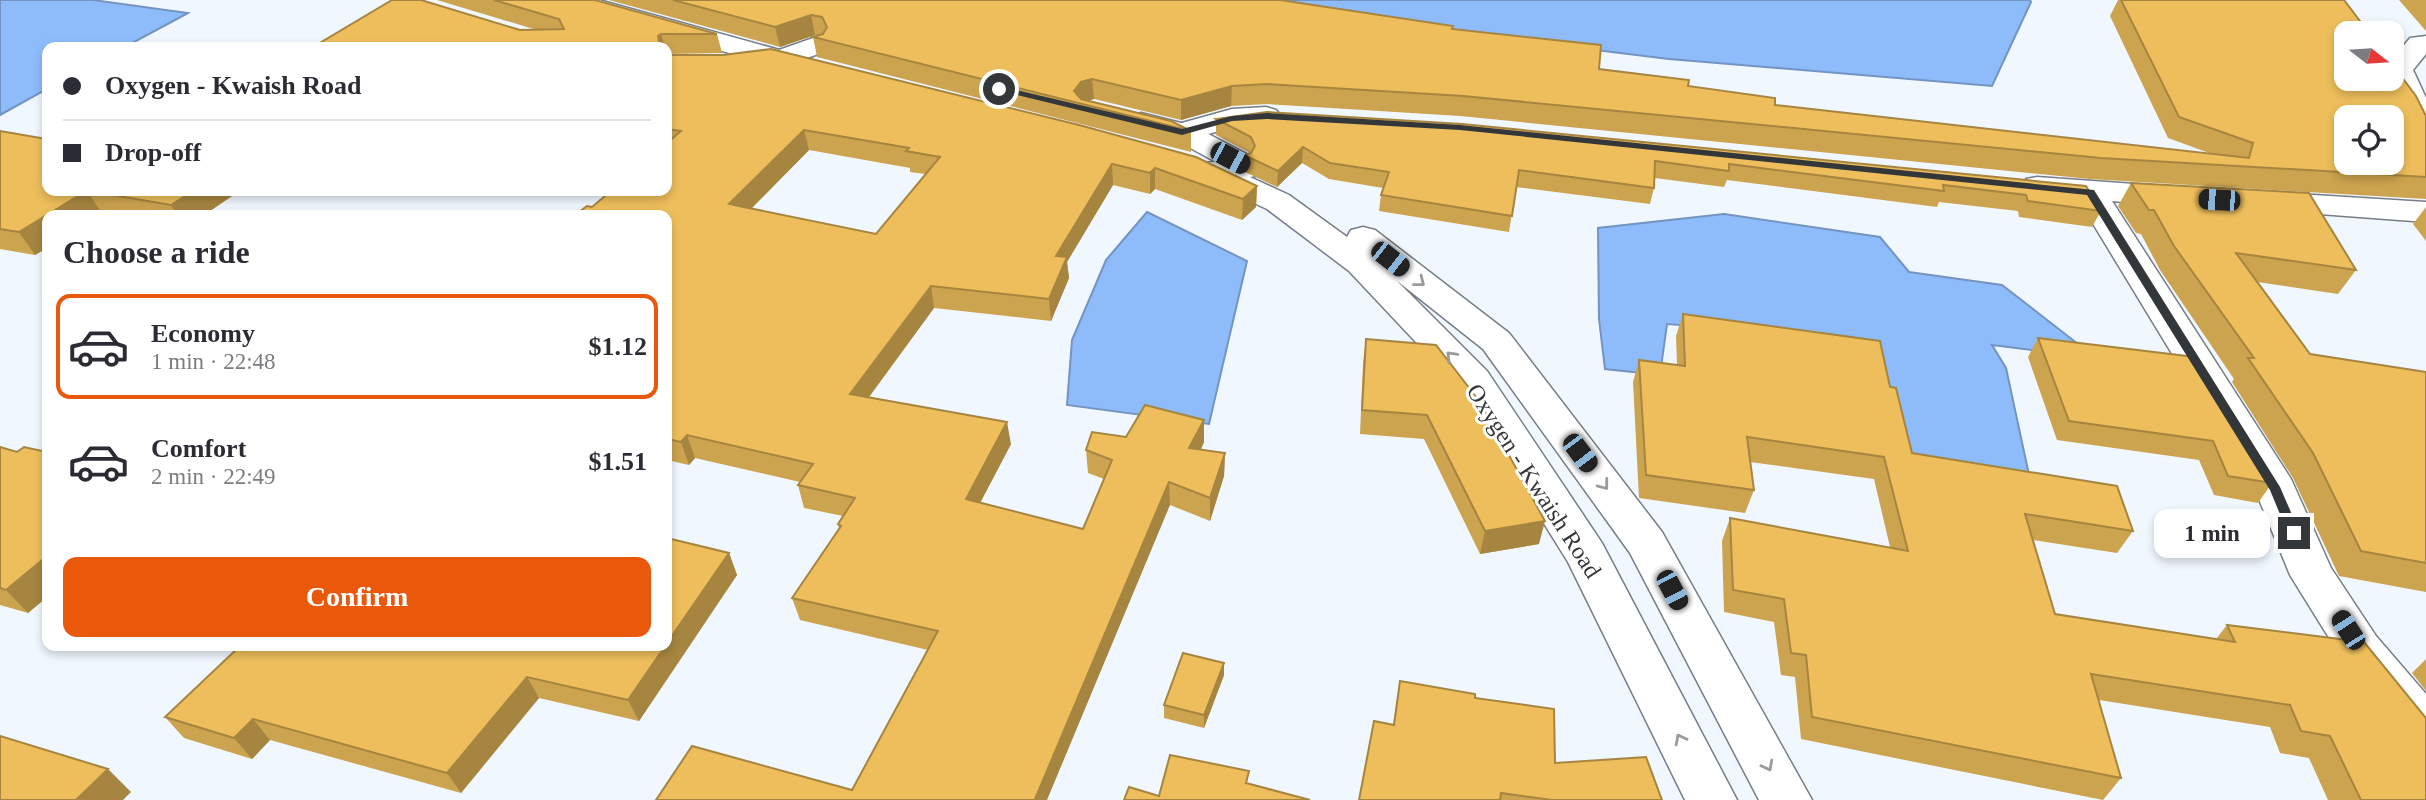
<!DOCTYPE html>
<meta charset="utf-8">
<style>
:root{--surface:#fff;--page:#f2f2f3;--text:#2b2b33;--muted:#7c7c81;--line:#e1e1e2;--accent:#ea580c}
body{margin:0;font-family:Georgia,serif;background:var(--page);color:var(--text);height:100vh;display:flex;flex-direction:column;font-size:26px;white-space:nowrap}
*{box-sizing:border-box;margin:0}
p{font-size:23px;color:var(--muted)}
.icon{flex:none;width:38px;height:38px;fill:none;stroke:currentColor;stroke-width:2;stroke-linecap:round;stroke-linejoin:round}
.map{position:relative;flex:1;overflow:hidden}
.panel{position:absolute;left:42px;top:210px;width:630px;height:441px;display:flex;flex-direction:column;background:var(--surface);border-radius:14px;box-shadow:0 4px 10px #0003}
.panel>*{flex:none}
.guide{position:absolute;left:42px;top:42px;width:630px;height:154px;border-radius:14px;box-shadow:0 4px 10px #0003;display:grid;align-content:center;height:154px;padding:0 21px;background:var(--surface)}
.needle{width:46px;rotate:107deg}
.controls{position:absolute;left:2334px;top:21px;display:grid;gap:14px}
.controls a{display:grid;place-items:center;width:70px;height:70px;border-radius:14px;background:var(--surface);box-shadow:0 4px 10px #0003;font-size:35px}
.end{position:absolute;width:32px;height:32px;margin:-16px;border:9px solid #34373a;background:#fff;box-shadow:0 0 0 4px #fff}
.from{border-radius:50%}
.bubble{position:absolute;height:49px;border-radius:14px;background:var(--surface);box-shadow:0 4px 10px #0003;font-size:23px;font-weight:700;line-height:49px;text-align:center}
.car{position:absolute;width:21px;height:42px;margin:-21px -10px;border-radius:9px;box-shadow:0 0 5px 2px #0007;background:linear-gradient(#222 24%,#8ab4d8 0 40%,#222 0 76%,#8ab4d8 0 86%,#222 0)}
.guide b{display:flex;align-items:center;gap:24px;height:66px;font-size:26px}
.guide b+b{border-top:2px solid var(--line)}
.guide i{width:18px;height:18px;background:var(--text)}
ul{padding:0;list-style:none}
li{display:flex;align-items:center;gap:21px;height:105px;margin:0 14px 10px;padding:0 7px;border:4px solid transparent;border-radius:14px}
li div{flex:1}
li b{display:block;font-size:26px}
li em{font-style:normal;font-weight:700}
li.current{border-color:var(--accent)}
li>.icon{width:63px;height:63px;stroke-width:1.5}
h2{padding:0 21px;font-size:32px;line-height:84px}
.primary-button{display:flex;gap:14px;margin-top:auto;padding:14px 21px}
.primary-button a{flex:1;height:80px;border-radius:14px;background:var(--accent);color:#fff;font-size:28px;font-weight:700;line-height:80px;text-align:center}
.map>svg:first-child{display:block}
.water{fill:#8ebcfb;stroke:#7394c1;stroke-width:2}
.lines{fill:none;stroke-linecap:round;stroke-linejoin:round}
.minor-casing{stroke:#777d86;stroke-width:3}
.major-casing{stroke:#777d86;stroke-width:3}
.minor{fill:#fff;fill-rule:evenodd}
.major{fill:#fff;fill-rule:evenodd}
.wall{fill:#cca34e;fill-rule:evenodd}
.shaded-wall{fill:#a68540}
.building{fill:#edbe5b;stroke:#a68540;stroke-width:2;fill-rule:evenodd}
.oneway{stroke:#9a9b9c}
.route{fill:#34373a}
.labels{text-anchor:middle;stroke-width:6;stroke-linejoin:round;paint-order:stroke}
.street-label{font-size:24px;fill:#34373a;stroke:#fff}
</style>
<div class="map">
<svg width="2426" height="800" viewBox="0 0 2426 800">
<rect width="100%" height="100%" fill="#f1f7ff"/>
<g class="water">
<path d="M0,0H93L188,13L125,47H47V89L0,115Z"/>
<path d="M1275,0H2030L2031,2L1992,86L1669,59L1398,26Z"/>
<path d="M1147,212L1247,261L1209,424L1067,405L1072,340L1106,260Z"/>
<path d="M1724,214L1880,237L1909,272L2002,285L2096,358L1992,345L2006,368L2031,484L1918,473L1792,333L1667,324L1660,375L1605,369L1599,319L1598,228Z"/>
</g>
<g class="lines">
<defs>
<g id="minor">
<path d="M2426,36V54L2413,70L2426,98V140L2415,137L2411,131L2389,79H2392V54L2396,55L2410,38Z"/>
<path d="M816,37L826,39L829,45L826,51C772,73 724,74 667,72V56L711,57L776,51Z"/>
<path d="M1266,107L1276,110L1281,116L1276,122L1234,127L1182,141L1171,138L1167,132L1171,126L1232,109Z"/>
<path d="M2037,177L2176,187L2187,190L2192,197L2187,204L2176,207L2112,201L2291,479L2331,568L2376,636L2426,694V750L2409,744L2344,662L2290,575L2256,492L2078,199L2026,193L2021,186L2026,179Z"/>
<path d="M2264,192L2426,202V222L2253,209L2248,202L2253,195Z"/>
</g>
<g id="major">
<path d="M557,0H599L812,59L816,65L812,71H792L561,5Z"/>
<path d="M1141,113L1193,126L1260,161L1264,168L1260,175L1250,177L1289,195L1347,237L1351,230L1363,227L1375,230L1509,333L1662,532L1812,800H1759L1630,553L1483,349L1396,280L1487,371L1602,543L1737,800H1685L1568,562L1460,389L1349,271L1267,209L1198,177L1193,170L1198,163L1216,162L1172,138L1131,128L1126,122L1131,116Z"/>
</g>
</defs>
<use href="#minor" class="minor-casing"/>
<use href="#major" class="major-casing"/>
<use href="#minor" class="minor"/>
<use href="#major" class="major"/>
</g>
<g class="wall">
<path d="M437,0H595L717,34L722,53L667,54V47H313L520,30H537Z"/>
<path d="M609,0H1280L1452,29L1599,69L1775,105L2212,154L2168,138L2110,16L2118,0H2344L2426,116V199L2090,179L1460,116L1267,104L1231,106L1181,120L1094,99L1088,101L1191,131V152L817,57L813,37L819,35H815L780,47Z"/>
<path d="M2399,0H2426V31Z"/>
<path d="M667,55L1257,186L1256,207L1242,220L1155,189L1150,194L1113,185L1067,262L1069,278L1051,321L934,308L869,397L1011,444L980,503L1083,529L1104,479L1088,473L1086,450L1126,437L1204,442L1201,450L1225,453L1224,476L1210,521L1170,505L852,790L928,650L800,620L792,598L839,529L838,524L843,516L804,508L798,485L800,482L695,458L689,465L667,460V215L592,207L667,191ZM809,150L910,168V172L925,174L876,234L751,209Z"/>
<path d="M1216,119L2086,186L2101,211L2092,227L2019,217L2018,211L1939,202L1937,207L1727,180L1724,187L1655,178L1654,188L1650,204L1516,187L1509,232L1379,211L1381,195L1383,188L1329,179L1302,163L1277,187L1243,171L1244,155L1250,153L1216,135Z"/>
<path d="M0,131L47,191H237L238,192L204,215H116L102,213L98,215H47V248L35,255L0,249Z"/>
<path d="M2131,183L2356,270L2338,294L2257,282L2310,354L2426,372V592L2339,576L2293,478L2232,382L2234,379L2160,270L2141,234L2136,233L2118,206Z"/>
<path d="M2426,207V241L2413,224Z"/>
<path d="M1683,314L1890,387L1912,453L2133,531L2117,553L2033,540L2055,614L2216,639L2227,625L2426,800H2328L2309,758L2280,753L2270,727L2099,700L2121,778L2103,800L1801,739L1795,677L1781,675L1774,622L1724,612L1722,541L1730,518L1890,547L1874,479L1750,462L1754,490L1745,513L1639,498L1633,382L1639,360L1677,365L1676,336Z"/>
<path d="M2038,338L2195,357L2272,483L2258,503L2214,495L2199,460L2057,440L2028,357Z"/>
<path d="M1366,339L1539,544L1480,554L1424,439L1360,434L1363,363Z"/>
<path d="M0,447L17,452H47V597L28,613L0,605Z"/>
<path d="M729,553L737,575L639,721L539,698L461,793L270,740L252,759L184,738L165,717L667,646Z"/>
<path d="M2426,659V691L2412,673Z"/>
<path d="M1224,663V675L1204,728L1164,718V705Z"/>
<path d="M1400,681L1475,698L1555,763L1662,800H1359L1393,725Z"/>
</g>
<g class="shaded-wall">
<path d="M811,15L815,35L780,47L775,27Z"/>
<path d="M661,34L665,47H660L658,36Z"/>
<path d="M1092,79L1094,99L1082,102L1074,91L1081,82Z"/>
<path d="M1232,86L1231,106L1181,120V100Z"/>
<path d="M804,130L809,150L735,225L729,204Z"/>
<path d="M1303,147L1302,163L1277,187L1278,171Z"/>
<path d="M1112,164L1113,185L1067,262L1069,278L1051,321L1049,299L1056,256Z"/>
<path d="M1155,168V189L1150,194V173Z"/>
<path d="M1257,186L1256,207L1242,220L1243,199Z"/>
<path d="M87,191L102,213L98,215H47V248L35,255L19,232Z"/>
<path d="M193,191H237L238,192L204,215H177L171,205Z"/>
<path d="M931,286L934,308L855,416L850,394Z"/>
<path d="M1204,420V442L1190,470L1189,448Z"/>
<path d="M1007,422L1011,444L970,522L966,499Z"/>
<path d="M687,435L695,458L689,465L681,442Z"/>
<path d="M1225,453L1224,476L1210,521V498Z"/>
<path d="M1169,482L1170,505L1047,800H1035Z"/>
<path d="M1545,521L1539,544L1480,554L1485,531Z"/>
<path d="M729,553L737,575L639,721L628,700L665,646H667V643Z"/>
<path d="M47,556V597L28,613L6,590Z"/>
<path d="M1224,663V675L1204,728V715Z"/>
<path d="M527,677L539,698L461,793L447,773Z"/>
<path d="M253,719L270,740L252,759L234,738Z"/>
<path d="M108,769L131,792L123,800H76Z"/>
</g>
<g class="building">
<path d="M392,0H421L520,30L564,29L559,19L494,0H595L717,34H661L658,36L660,47H434L428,46L426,47H313Z"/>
<path d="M673,0H1280L1453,26L1452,29L1601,45L1599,69L1689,80L1688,86L1775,98V105L2249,158L2253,143L2179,117L2121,0H2344L2369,33H2347V79H2392V64L2416,96L2426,116V177L2101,158L1463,96L1267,84L1232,86L1181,100L1092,79L1081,82L1074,91L1081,99L1171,121L1191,131L813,37L823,34L827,27L822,17L811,15L775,27ZM2347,117H2392V163H2347Z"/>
<path d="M771,49L1079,125L1196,157L1257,186L1243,199L1155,168L1150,173L1112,164L1056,256L1067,257L1049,299L931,286L850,394L1007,422L966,499L1083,529L1112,460L1086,450L1092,432L1126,437L1145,405L1204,420L1189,448L1225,453L1210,498L1169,482L1035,799L1039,800H656L692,746L852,790L938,631L792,598L841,526L838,524L855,498L798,485L813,464L687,435L681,442L667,439V215H575L587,206L592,207L611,191H667V143L681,131L667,129V55H723ZM804,130L909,148L906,151L940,157L876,234L729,204Z"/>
<path d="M1267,112L1462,124L2086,186L2101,211L2028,201L2026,195L1943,185L1944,191L1729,164V171L1655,161L1654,188L1519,170L1512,216L1381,195L1389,172L1330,163L1303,147L1278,171L1244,155L1251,153L1255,146L1251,137L1216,119Z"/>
<path d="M0,131L47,139V191H86L19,232L0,229Z"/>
<path d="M2131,183L2309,193L2356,270L2236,253L2310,354L2426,372V563L2361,551L2313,453L2248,358H2254L2174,246L2154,210H2149Z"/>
<path d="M89,191H193L171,205Z"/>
<path d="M1683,314L1880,341L1890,387L1896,388L1912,453L2117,486L2133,531L2025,514L2055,614L2235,642L2227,625L2364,642L2426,718V800H2361L2330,736L2301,731L2290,705L2091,674L2121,778L1812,717L1806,655L1791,653L1784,599L1733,590L1730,518L1908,551L1884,457L1747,437L1754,490L1646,475L1639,360L1685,366Z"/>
<path d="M2038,338L2195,357L2272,483L2228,476L2213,441L2069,421Z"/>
<path d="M1366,339L1436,345L1480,402L1545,521L1485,531L1427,415L1362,410Z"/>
<path d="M0,447L17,452L24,447L47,452V556L6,590L0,588Z"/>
<path d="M667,538L729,553L667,643Z"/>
<path d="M240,646H665L628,700L527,677L447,773L253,719L234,738L165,717Z"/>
<path d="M1183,653L1224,663L1204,715L1164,705Z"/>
<path d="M1400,681L1475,694V698L1554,709L1555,763L1646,757L1662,800H1552L1501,793L1500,800H1359L1374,721L1394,725Z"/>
<path d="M0,736L108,769L76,800H0Z"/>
<path d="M1170,755L1249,771L1246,783L1310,800H1124L1129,787L1159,796Z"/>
</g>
<defs><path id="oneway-chevron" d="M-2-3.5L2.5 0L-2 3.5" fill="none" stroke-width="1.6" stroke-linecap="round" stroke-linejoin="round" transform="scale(1.75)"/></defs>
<g class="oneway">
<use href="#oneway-chevron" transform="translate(1420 282) rotate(38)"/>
<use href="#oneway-chevron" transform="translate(1451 356) rotate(-134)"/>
<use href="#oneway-chevron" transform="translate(1604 485) rotate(53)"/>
<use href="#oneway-chevron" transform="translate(1680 739) rotate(-117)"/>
<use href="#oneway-chevron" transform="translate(1768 766) rotate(62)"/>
</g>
<path class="route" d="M999,86L1182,129L1232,116L1267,113L1460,125L2094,190L2280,487L2300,533L2298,536H2289L2270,490L2087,195L1460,130L1267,119L1232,121L1182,135L996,90Z"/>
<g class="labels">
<g class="street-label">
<text transform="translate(1534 481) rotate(57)" y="8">Oxygen - Kwaish Road</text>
</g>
</g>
</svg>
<div class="controls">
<a><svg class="needle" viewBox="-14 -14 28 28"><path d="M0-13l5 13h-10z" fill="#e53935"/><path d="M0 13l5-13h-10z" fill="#7c7c81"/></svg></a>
<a><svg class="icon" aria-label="locate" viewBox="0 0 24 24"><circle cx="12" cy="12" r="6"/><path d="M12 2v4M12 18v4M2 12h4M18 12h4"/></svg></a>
</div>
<i class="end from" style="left:999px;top:89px"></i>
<i class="end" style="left:2294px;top:533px"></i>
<div class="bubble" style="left:2154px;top:509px;width:116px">1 min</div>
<i class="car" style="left:1230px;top:158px;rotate:118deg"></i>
<i class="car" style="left:2219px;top:200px;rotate:273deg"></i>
<i class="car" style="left:1390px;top:259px;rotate:128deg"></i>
<i class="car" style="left:1580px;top:453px;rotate:143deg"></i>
<i class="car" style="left:1672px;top:590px;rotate:152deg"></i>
<i class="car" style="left:2348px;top:630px;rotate:327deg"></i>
<div class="guide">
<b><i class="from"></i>Oxygen - Kwaish Road</b>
<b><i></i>Drop-off</b>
</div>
<section class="panel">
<h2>Choose a ride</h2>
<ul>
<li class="current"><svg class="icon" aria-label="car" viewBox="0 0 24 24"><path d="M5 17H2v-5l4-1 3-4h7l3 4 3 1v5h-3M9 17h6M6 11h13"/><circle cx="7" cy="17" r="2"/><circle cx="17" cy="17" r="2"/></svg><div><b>Economy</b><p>1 min · 22:48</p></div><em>$1.12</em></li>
<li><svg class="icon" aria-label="car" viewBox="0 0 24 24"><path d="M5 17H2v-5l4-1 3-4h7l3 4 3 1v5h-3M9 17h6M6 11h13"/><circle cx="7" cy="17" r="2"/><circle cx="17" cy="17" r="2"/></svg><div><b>Comfort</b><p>2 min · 22:49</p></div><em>$1.51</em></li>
</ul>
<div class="primary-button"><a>Confirm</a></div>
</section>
</div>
